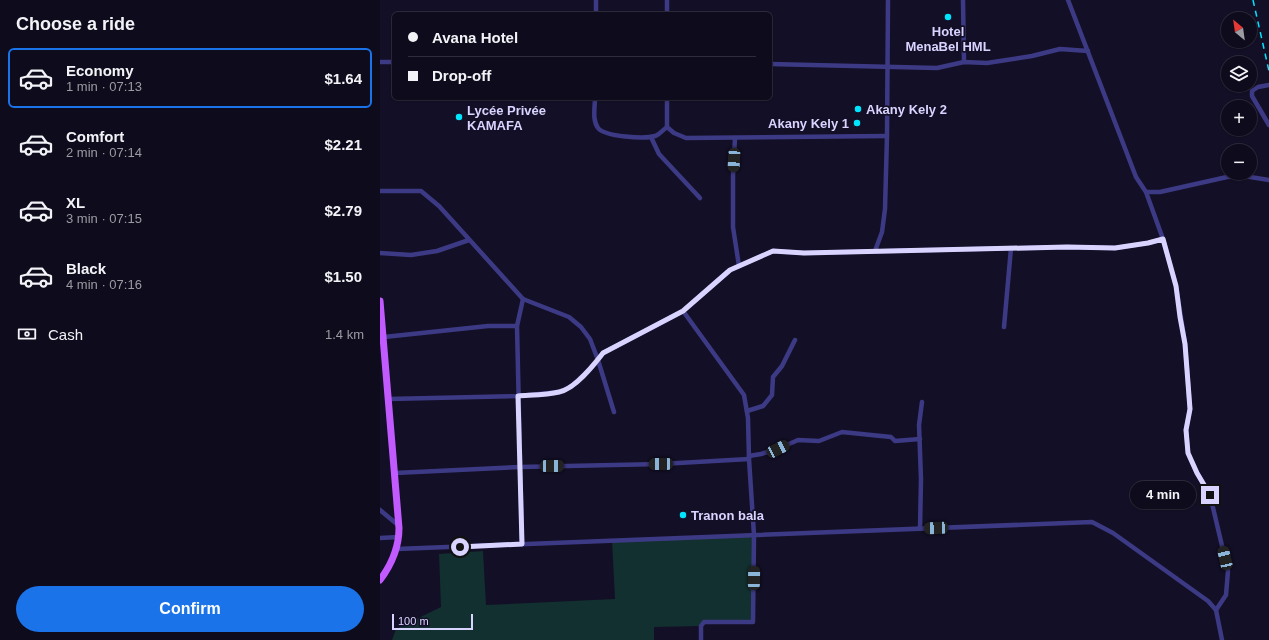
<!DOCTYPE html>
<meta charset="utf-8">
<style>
:root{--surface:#0e0b1c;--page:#1c1929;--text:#f1f3f6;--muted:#9b9ba3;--line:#2e2b3b;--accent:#1a73e8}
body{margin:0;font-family:Arial,sans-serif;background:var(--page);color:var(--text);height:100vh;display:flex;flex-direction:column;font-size:15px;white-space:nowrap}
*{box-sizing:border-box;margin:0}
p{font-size:13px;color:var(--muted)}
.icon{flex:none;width:22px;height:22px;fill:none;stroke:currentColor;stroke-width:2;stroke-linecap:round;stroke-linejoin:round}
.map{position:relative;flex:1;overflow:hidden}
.sheet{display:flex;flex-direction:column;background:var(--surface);width:380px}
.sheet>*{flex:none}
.top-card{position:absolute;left:12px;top:12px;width:380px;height:88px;border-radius:6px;box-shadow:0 1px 3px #0004,0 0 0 1px var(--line);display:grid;align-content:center;height:88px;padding:0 16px;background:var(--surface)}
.needle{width:26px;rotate:331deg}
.buttons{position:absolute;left:841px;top:12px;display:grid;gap:8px}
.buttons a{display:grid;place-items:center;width:36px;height:36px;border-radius:50%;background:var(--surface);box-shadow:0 1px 3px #0004,0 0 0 1px var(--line);font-size:20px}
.scale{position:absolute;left:12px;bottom:10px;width:81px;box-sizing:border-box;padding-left:4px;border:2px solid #d9d4ff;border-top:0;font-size:11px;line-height:14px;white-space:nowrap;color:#d9d4ff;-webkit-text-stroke:3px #130f26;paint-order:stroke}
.end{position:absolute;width:18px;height:18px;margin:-9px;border:5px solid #d9d4ff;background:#111;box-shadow:0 0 0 2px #111}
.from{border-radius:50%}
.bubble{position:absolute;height:28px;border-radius:14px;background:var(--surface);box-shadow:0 1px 3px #0004,0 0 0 1px var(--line);font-size:13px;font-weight:600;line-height:28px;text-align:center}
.car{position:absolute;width:12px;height:24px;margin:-12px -6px;border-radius:5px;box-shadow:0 0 3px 1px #0007;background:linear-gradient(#222 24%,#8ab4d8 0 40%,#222 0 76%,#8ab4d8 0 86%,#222 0)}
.top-card b{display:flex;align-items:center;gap:14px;height:38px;font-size:15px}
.top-card b+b{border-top:1px solid var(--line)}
.top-card i{width:10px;height:10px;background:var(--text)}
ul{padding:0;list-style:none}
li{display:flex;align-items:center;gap:12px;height:60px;margin:0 8px 6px;padding:0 8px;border:2px solid transparent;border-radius:6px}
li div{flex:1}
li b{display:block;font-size:15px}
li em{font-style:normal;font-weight:600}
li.selected{border-color:var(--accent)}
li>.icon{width:36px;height:36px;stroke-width:1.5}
h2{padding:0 16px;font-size:18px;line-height:48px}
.pay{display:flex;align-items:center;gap:10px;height:44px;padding:0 16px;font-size:15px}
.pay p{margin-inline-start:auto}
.button{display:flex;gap:8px;margin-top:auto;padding:8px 16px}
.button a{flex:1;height:46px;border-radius:24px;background:var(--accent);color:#fff;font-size:16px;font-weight:600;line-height:46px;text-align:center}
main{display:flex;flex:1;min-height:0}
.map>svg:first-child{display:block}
.green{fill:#12302f}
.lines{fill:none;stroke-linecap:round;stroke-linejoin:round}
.minor{stroke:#3d3a85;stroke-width:4.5}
.primary{stroke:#c25bff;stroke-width:7}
.rail{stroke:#00e5ff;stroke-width:1.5;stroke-dasharray:6 5;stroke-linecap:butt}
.route{stroke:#d9d4ff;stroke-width:5}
.poi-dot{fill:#00e5ff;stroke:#130f26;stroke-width:1.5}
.labels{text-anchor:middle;stroke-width:3.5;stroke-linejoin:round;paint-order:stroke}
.poi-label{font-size:13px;font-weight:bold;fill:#d9d4ff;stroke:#130f26;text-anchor:start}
</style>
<main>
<section class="sheet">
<h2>Choose a ride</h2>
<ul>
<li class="selected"><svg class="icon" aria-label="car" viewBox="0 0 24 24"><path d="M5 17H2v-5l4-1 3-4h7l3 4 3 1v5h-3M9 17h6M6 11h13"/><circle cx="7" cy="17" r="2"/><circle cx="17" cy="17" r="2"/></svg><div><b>Economy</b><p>1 min · 07:13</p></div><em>$1.64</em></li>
<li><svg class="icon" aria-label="car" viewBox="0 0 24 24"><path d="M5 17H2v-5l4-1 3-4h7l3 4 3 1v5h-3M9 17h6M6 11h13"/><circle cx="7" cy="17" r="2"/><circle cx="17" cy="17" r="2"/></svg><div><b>Comfort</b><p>2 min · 07:14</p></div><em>$2.21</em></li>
<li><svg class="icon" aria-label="car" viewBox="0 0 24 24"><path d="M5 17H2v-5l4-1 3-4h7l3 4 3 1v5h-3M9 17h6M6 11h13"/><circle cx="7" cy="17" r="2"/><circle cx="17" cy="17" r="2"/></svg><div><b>XL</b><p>3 min · 07:15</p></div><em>$2.79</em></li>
<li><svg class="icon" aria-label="car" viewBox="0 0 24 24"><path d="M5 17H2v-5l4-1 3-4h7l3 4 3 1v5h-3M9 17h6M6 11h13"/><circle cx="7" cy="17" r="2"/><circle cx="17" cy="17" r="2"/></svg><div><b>Black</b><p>4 min · 07:16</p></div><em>$1.50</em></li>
</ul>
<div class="pay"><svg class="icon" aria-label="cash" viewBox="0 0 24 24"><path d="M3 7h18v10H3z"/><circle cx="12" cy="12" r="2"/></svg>Cash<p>1.4 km</p></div>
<div class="button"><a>Confirm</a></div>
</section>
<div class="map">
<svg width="889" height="640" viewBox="0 0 889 640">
<rect width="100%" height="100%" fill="#130f26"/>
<path class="green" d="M374,535L373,622H324L321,626L274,627V640H12L16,629L61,607L59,554L103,551L106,605L235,599L232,540Z"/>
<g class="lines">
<g class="minor">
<path d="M583,0L584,62"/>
<path d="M688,0L756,177L766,192L783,239L796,286L805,343L810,409L806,430L808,453L817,473L830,495L848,571L846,595L836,610"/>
<path d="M216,14V0"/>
<path d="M287,14V0"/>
<path d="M0,62H14"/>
<path d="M390,64L557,68L584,62L607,63L652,56L680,49L708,51"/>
<path d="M889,85L878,87L872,91V96L889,125"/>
<path d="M215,98C215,107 212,120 218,128C225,137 265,139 275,136C279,135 283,130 287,127"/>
<path d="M287,98V127L294,133L306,138L507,136"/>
<path d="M271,137L279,154L320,198"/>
<path d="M355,138L353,176V227L359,266"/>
<path d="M0,191H41L59,206L143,299L189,317L201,327L210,339L218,360L234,412"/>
<path d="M766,192H780L847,177L864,176L889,180"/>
<path d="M495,251L502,232L505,209L507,136L508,0"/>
<path d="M0,253L31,255L57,251L89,240"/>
<path d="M303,311L364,395L368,418L369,459L374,535L373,622H324L321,626V640"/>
<path d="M624,327L631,248"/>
<path d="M4,337L108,326H137"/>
<path d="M8,399L138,396L180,392L192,386L216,363L223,353L303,311L350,270L393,251L424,253L687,247L735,248L768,243L783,239"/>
<path d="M367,411L383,406L392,395L393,377L402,366L415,340"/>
<path d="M369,456L381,454L398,449L418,440L439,441L462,432L511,437L515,441L540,439"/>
<path d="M15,473L140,467L281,464L369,459"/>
<path d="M0,510L18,525"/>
<path d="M540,529L541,479L539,425L542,402"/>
<path d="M0,538L19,537"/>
<path d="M142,544L137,326L143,299"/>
<path d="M17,549L712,522L733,533L828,601L836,610L842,640"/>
</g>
<path class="primary" d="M0,301L19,528C19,548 12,564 0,580"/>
<path class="rail" d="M873,0L889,71"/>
</g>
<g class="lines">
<path class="route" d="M80,547L142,544L138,396C151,395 167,395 179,392C195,389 213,366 223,353L303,311L350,270L393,251L424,253L687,247L735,248L768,243L783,239L796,286L800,317L805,344L810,409L806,430L808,453L817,473L830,495"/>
</g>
<g class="poi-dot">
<circle cx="568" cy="17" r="4"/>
<circle cx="478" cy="109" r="4"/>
<circle cx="79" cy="117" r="4"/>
<circle cx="477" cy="123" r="4"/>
<circle cx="303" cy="515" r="4"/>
</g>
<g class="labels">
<g class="poi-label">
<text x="568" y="36" text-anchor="middle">Hotel<tspan x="568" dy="15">MenaBel HML</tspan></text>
<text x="486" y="114">Akany Kely 2</text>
<text x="87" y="115">Lycée Privée<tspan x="87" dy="15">KAMAFA</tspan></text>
<text x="469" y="128" text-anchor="end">Akany Kely 1</text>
<text x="311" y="520">Tranon bala</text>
</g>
</g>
</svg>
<div class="buttons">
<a><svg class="needle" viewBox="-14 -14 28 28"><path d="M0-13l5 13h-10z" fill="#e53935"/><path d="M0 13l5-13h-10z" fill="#9b9ba3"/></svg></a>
<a><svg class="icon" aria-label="layers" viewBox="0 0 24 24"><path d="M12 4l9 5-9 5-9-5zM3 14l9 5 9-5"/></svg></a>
<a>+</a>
<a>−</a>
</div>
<div class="scale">100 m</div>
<i class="end from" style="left:80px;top:547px"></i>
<i class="end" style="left:830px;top:495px"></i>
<div class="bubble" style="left:750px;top:481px;width:66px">4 min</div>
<i class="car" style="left:354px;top:160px;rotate:183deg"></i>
<i class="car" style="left:398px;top:449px;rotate:63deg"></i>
<i class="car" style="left:281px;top:464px;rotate:269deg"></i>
<i class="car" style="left:172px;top:466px;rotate:89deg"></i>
<i class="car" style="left:556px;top:528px;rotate:268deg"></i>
<i class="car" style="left:845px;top:558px;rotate:347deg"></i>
<i class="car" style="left:374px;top:578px;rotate:1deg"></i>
<div class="top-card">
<b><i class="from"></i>Avana Hotel</b>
<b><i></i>Drop-off</b>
</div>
</div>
</main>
